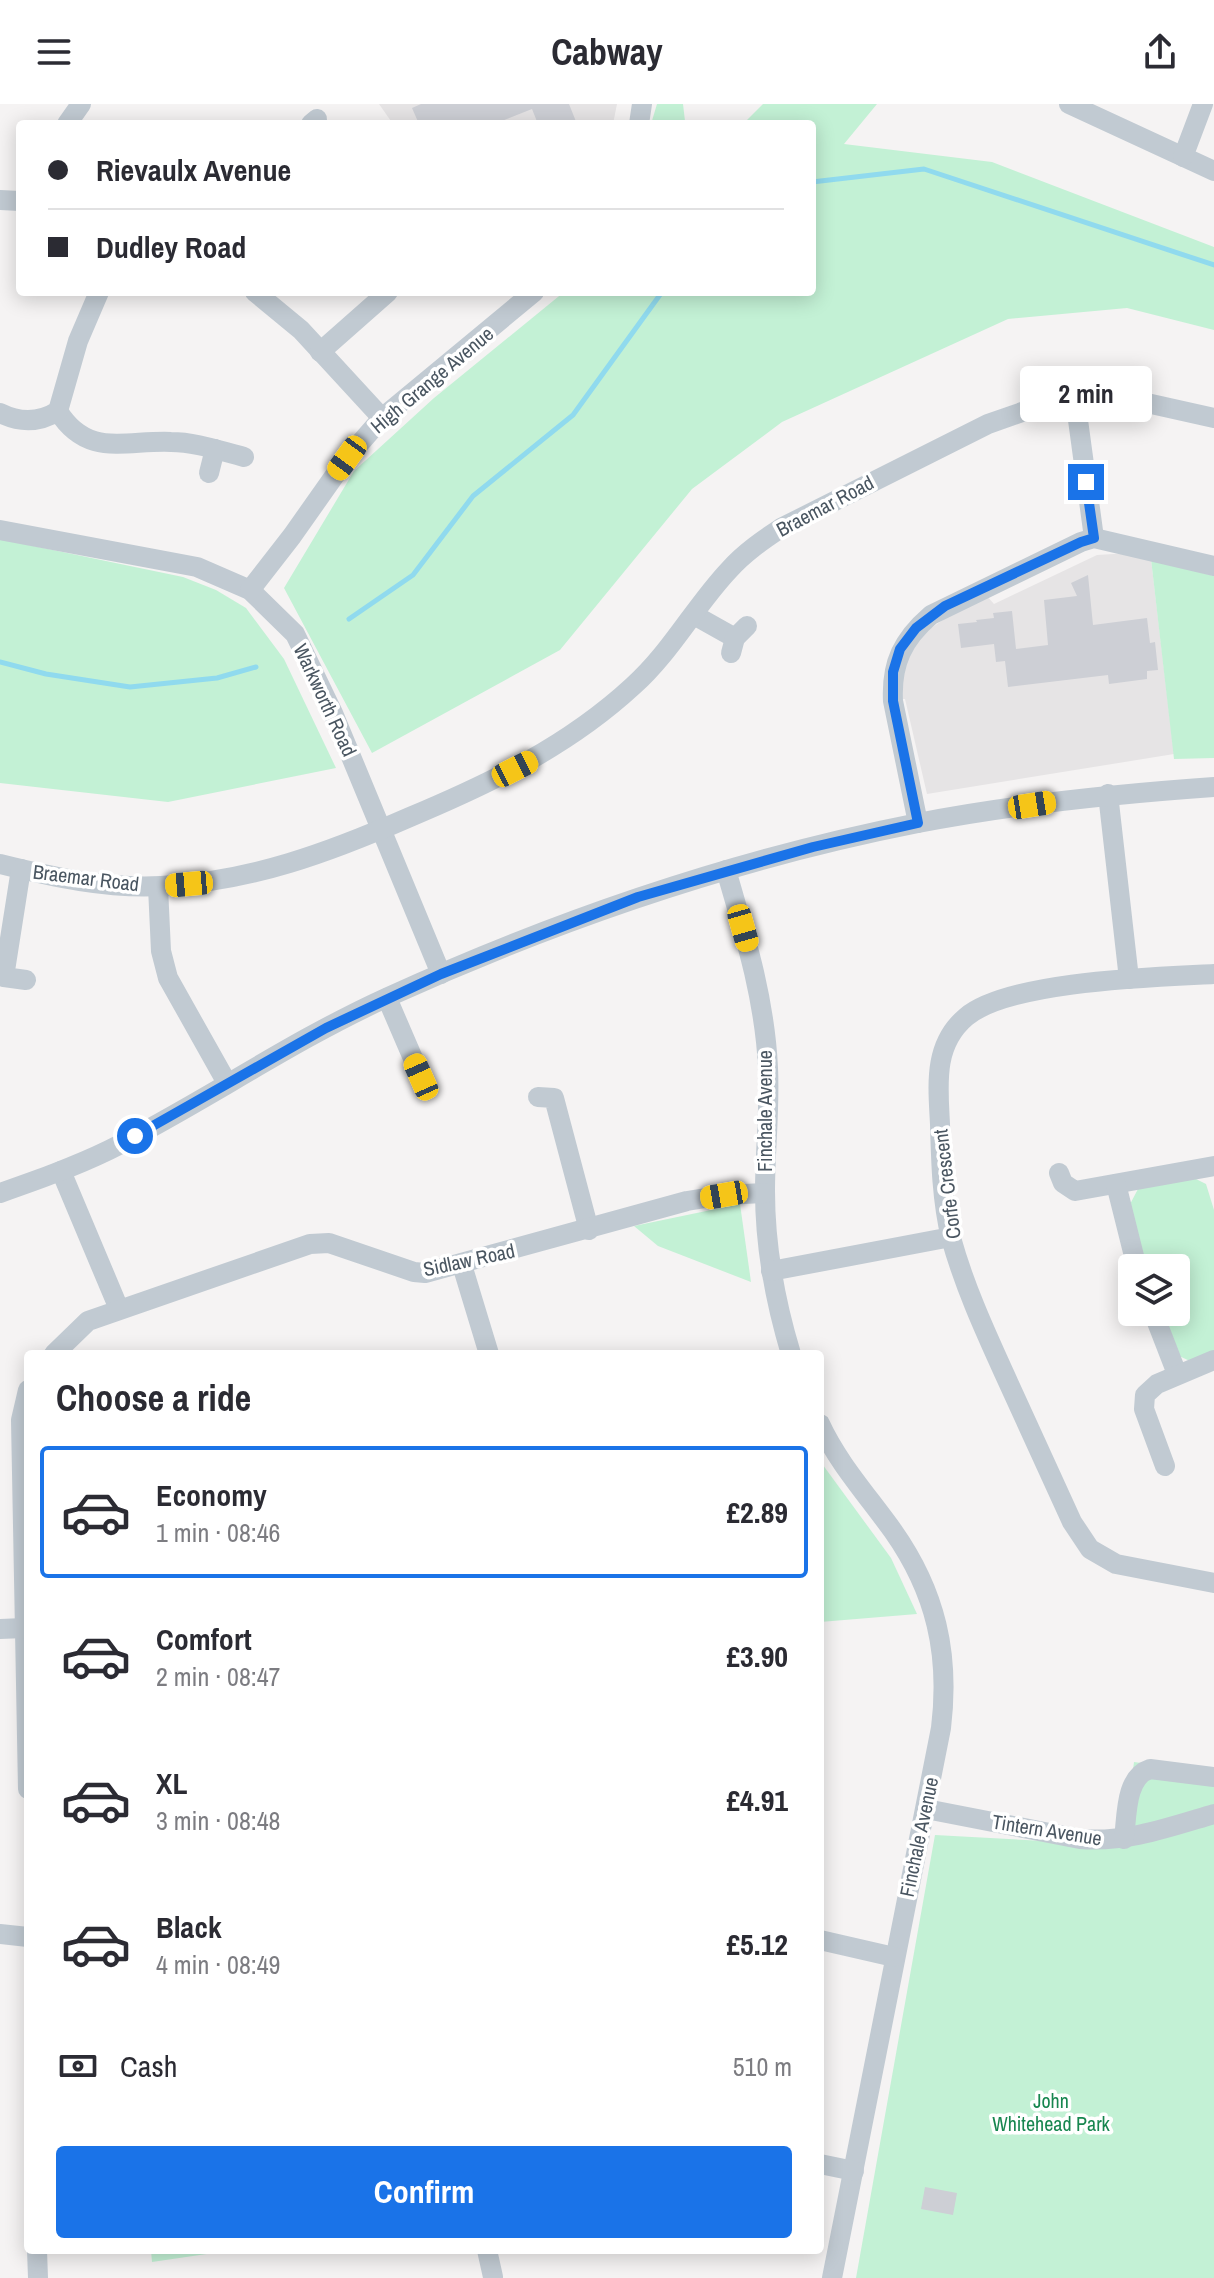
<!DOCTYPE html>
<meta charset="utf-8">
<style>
:root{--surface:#fff;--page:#f2f2f3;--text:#2b2b33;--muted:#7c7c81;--line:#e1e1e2;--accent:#1a73e8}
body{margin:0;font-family:"Archivo Narrow",sans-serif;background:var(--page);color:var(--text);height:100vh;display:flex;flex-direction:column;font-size:30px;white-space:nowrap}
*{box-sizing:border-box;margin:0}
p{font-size:26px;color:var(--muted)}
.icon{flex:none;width:44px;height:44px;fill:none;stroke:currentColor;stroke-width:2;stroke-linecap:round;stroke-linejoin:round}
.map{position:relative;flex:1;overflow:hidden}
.panel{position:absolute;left:24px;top:1246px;width:800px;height:904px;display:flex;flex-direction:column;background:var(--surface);border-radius:8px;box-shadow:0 4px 20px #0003}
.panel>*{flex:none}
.top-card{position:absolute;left:16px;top:16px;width:800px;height:176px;border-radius:8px;box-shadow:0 4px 20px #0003;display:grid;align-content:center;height:176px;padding:0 32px;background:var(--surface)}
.controls{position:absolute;left:1118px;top:1150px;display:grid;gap:16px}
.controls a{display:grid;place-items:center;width:72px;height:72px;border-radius:8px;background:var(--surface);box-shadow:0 4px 20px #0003;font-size:40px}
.end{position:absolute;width:36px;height:36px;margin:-18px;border:10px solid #1a73e8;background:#fff;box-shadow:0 0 0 4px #fff}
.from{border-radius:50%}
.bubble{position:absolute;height:56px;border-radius:8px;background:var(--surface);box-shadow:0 4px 20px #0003;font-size:26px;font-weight:700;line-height:56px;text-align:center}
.car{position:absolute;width:24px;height:48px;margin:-24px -12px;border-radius:10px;box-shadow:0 0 6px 2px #0007;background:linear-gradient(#f5c518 24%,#345 0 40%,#f5c518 0 76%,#345 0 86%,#f5c518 0)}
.top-card b{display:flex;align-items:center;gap:28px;height:76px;font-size:30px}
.top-card b+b{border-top:2px solid var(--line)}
.top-card i{width:20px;height:20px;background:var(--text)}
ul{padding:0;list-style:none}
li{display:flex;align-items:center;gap:24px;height:132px;margin:0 16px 12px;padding:0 16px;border:4px solid transparent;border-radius:8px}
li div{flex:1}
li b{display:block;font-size:30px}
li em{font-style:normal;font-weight:700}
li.current{border-color:var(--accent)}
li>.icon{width:72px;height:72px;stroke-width:1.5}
h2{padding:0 32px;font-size:36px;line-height:96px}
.pay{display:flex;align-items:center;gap:20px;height:88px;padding:0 32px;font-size:30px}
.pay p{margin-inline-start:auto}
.cta{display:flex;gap:16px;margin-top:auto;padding:16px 32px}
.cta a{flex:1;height:92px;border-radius:8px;background:var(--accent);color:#fff;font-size:32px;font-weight:700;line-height:92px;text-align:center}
header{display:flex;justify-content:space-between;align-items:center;height:104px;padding:0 32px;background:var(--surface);font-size:36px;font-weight:700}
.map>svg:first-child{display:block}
.education{fill:#e6e4e5}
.green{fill:#c3f1d5}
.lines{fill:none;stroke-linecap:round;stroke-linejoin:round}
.stream{stroke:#90daee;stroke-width:5}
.building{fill:#cdcfd5}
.minor{stroke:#c1cad2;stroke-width:20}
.route{stroke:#1a73e8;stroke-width:10}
.labels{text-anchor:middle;stroke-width:7;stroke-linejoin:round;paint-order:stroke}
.street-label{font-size:20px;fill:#4a5661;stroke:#fff}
.park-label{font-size:20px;fill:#17864f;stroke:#fff}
</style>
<header><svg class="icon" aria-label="menu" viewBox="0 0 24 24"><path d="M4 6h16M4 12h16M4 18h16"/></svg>Cabway<svg class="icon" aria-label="share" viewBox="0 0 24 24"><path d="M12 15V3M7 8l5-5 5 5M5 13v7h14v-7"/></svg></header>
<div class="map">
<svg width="1214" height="2174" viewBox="0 0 1214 2174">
<rect width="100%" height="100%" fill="#f5f3f3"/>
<g class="education">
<path d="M379,0H617L613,20H393Z"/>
<path d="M1130,449L1151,455L1174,650L927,690L905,595H901L904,563L913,543L927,527L960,504L986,491L994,500L1097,451Z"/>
</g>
<g class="green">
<path d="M657,0H683L685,17L709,20H651Z"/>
<path d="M763,0H877L844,40L992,58L1214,143V226L1127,204L1008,215L782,318L692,385L560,546L372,649L284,484L354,367L434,294L564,188H812V20H743Z"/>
<path d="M0,435L183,473L216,486L246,504L284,555L336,664L168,698L0,679Z"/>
<path d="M1151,455L1214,472V654L1174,655Z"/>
<path d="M1192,1073L1206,1080L1214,1106V1249L1192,1258L1177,1251L1160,1208H1176V1164H1144L1128,1104L1138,1085Z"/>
<path d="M740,1100L751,1178L658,1142L634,1122Z"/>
<path d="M820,1357L891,1454L917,1510L820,1518Z"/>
<path d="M1134,1658L1214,1669V2174H856L935,1731L1119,1741L1124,1735Z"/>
<path d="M151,2146H234L152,2158Z"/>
</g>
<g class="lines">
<g class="stream">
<path d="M812,78L924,65L1214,161"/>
<path d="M349,515L413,471L473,392L573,311L662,188"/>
<path d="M0,558L46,570L130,583L217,574L256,563"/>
</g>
</g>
<g class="building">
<path d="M421,0H569L577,20H538L532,5L494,20H419L412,4Z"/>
<path d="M1088,471L1093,521L1147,514L1150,539L1155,538L1158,566L1147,567V575L1109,580L1108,571L1008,583L1005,557L996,558L994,540L961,544L958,520L977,518L976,516L994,514L993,509L1012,507L1016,545L1048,541L1044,496L1077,492L1071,479Z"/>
<path d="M925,2083L957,2089L953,2111L921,2105Z"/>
</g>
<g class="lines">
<g class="minor">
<path d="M1069,0L1214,67"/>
<path d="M67,20L81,0"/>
<path d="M311,20L317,15"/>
<path d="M639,20L642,0"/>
<path d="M1183,53L1203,0"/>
<path d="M0,96L20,97"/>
<path d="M255,188L301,226L382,314"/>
<path d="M320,248L388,188"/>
<path d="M1075,294L1094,434"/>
<path d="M58,307C87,354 125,336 171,338C196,338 220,347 244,353"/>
<path d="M0,309C20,319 39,319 58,307L78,237L99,188"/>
<path d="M209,369L215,345"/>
<path d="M0,426L197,463L250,486L295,530L333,609L441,870"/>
<path d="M250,486L292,432L347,354L382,314L534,188"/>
<path d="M694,511L735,534"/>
<path d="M731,549L735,534L747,522"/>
<path d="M1108,690L1129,875"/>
<path d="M918,719L893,597C891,559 903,535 931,511L1081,438L1094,434L1214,462"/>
<path d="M0,760C52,773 108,785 161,782C250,778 330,748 410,713C491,679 568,642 633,582C671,548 695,502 729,466C744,449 763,436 781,424L988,320L1048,299L1075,294L1120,293L1214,314"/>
<path d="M21,765L4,873L26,876"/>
<path d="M726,766C745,831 765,896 768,964C770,1005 765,1046 765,1087C765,1143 775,1197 791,1250"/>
<path d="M158,783L161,847L168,874L227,979"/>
<path d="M1214,870C1156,873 1008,877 966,913C933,941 938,981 940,1020C941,1058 942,1097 951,1134C964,1181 984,1225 1004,1269C1027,1319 1049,1368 1072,1418L1090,1445L1116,1460L1214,1479"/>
<path d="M387,894L421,973"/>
<path d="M538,993L554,994L589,1126"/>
<path d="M61,1067L119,1205"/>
<path d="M1059,1069L1063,1079L1075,1087L1214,1062"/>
<path d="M1116,1080L1137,1164"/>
<path d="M0,1089C37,1076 74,1063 109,1046C204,998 291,937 388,893C557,816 735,755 918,719C1015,700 1115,690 1214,683"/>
<path d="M462,1161L489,1250"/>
<path d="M771,1167L951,1133"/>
<path d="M1153,1208L1177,1270"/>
<path d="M54,1250L88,1217L310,1140L329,1139L414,1168L425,1169L687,1097L724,1091L765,1089"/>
<path d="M28,1286L21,1316L28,1685"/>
<path d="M820,1320C838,1359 868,1392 893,1427C936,1488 950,1550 941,1624L832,2174"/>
<path d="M1165,1362L1144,1305L1145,1291L1157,1280L1214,1256"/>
<path d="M0,1525L24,1524"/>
<path d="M926,1705L1080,1735C1126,1739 1170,1723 1214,1710"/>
<path d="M1124,1735C1127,1712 1125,1673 1150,1665L1214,1673"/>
<path d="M0,1830L28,1833"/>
<path d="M820,1836L894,1853"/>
<path d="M820,2060L854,2067"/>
<path d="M37,2146L38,2174"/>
<path d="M487,2146L493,2173"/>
</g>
</g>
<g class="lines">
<path class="route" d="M135,1032L326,924L441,870L638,793L813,743L918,719L893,597V568L900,545L916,524L945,502L1081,438L1094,434L1086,378"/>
</g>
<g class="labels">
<g class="street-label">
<text transform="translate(432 276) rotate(-40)" y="7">High Grange Avenue</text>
<text transform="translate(825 402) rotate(-28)" y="7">Braemar Road</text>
<text transform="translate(325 596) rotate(65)" y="7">Warkworth Road</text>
<text transform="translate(86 774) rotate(7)" y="7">Braemar Road</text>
<text transform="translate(765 1007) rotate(-90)" y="7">Finchale Avenue</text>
<text transform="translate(947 1080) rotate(-97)" y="7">Corfe Crescent</text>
<text transform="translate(469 1156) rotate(-12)" y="7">Sidlaw Road</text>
<text transform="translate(1047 1726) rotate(9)" y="7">Tintern Avenue</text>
<text transform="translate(919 1733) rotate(-78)" y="7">Finchale Avenue</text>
</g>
<g class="park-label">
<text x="1051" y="2004">John<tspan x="1051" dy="23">Whitehead Park</tspan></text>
</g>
</g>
</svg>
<div class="controls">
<a><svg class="icon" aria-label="layers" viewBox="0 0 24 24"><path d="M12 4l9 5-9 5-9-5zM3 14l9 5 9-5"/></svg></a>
</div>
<i class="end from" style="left:135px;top:1032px"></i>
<i class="end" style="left:1086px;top:378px"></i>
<div class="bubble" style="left:1020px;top:262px;width:132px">2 min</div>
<i class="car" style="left:347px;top:354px;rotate:216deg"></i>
<i class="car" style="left:515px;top:665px;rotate:63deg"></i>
<i class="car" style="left:1032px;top:701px;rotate:81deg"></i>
<i class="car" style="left:189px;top:780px;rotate:265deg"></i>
<i class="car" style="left:743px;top:824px;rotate:164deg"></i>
<i class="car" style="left:421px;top:973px;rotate:336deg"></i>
<i class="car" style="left:724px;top:1091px;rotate:260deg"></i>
<div class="top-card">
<b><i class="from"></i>Rievaulx Avenue</b>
<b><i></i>Dudley Road</b>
</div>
<section class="panel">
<h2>Choose a ride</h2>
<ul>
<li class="current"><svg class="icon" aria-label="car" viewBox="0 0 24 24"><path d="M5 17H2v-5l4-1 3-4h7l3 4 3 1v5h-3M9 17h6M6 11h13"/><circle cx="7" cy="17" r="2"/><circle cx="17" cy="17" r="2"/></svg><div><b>Economy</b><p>1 min · 08:46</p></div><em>£2.89</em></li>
<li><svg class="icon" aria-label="car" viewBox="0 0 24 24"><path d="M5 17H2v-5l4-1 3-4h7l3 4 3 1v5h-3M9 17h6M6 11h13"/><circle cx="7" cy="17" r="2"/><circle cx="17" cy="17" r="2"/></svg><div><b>Comfort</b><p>2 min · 08:47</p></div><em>£3.90</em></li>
<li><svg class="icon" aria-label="car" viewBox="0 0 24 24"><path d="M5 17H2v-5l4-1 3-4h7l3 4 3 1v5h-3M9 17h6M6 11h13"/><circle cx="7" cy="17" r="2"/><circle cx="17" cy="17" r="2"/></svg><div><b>XL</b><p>3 min · 08:48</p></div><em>£4.91</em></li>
<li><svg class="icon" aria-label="car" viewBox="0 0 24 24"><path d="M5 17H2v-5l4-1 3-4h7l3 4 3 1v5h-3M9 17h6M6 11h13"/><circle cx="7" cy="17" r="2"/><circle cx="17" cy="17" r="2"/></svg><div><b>Black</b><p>4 min · 08:49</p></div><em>£5.12</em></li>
</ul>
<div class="pay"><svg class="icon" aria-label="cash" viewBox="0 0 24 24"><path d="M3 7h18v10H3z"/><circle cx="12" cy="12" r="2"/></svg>Cash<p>510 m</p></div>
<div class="cta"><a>Confirm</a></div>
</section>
</div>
